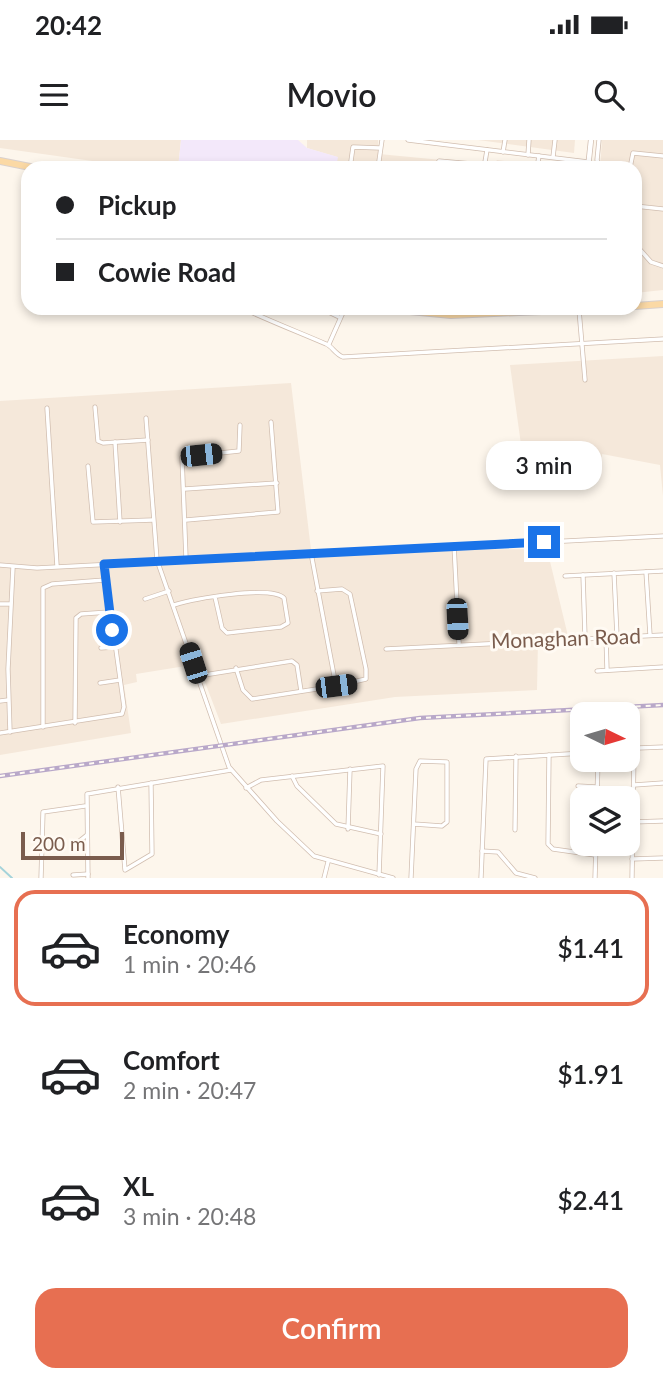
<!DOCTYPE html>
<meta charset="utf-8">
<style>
:root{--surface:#fff;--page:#f6f6f6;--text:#202124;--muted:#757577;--line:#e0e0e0;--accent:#e76f51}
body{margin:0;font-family:Lato,sans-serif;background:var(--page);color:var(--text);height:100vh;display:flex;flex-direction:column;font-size:26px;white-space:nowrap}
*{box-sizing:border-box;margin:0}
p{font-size:23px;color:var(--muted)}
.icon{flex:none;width:38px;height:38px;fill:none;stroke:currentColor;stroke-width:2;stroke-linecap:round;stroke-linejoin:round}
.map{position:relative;height:738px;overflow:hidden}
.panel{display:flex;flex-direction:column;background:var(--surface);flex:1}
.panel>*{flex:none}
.guide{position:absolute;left:21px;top:21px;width:621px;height:154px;border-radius:21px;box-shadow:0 4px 10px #0003;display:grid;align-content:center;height:154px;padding:0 35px;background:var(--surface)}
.needle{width:46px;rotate:95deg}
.tools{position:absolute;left:570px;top:562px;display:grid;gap:14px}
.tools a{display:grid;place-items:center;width:70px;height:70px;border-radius:14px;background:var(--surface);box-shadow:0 4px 10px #0003;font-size:35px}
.scale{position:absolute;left:21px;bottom:18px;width:103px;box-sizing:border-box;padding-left:7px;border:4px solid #7a5c4d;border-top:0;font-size:19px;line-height:24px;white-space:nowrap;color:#7a5c4d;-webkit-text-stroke:5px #fffaf3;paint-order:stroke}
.end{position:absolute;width:32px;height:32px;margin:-16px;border:9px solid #1a73e8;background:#fff;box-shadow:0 0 0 4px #fff}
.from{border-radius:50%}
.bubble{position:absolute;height:49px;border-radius:21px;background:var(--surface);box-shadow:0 4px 10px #0003;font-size:23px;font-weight:600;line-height:49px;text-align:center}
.car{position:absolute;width:21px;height:42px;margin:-21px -10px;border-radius:9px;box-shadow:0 0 5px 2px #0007;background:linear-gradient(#222 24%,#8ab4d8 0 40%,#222 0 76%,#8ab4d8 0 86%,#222 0)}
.guide b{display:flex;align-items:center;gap:24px;height:66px;font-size:26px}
.guide b+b{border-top:2px solid var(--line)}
.guide i{width:18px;height:18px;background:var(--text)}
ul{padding:12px 0 0;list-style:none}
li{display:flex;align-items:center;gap:21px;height:116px;margin:0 14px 10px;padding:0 21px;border:4px solid transparent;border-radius:21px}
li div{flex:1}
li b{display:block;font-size:26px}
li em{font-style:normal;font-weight:600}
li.on{border-color:var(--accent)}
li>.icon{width:63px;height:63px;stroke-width:1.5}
.action{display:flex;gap:14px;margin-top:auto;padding:14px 35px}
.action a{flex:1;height:80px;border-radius:21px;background:var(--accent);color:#fff;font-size:28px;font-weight:600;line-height:80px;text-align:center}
.status{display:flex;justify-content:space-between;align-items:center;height:49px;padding:0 35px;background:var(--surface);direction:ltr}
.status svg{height:19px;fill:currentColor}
header{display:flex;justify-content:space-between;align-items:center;height:91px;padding:0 35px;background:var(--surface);font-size:32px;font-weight:600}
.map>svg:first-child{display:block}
.residential{fill:#f5e8da}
.education{fill:#f3e8fa}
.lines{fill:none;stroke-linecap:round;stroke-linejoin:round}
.stream{stroke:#a5d3da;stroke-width:2}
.minor-casing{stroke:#d1beb0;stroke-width:5}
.tertiary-casing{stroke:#d1beb0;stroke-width:6}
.primary-casing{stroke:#dad1cd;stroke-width:8}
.minor{stroke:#fff;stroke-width:3.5}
.tertiary{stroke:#fff;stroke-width:4.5}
.primary{stroke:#fbd9a5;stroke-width:6}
.rail-casing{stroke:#b9a8c9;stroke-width:4.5}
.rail{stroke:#fffaf3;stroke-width:2;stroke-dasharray:5;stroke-linecap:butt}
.route{stroke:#1a73e8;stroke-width:9}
.labels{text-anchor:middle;stroke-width:6;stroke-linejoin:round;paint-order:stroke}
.street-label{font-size:21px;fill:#7a5c4d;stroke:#fffaf3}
</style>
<div class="status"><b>20:42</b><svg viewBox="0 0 49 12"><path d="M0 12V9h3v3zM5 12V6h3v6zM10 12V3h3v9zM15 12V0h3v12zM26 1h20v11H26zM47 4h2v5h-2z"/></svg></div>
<header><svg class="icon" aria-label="menu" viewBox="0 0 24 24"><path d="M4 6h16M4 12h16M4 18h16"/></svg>Movio<svg class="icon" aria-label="search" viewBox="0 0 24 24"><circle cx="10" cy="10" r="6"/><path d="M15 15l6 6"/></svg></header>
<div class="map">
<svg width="663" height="738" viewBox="0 0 663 738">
<rect width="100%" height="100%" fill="#fdf6ec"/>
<g class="residential">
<path d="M0,0H181L178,28H142L0,8Z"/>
<path d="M307,0H378L379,14L494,25L497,20L561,28H336L337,17L307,8Z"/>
<path d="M478,0H575L574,13Z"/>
<path d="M602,0H663V150L635,153V28H600Z"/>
<path d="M663,216V356L660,325L602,314L601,324L523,319L510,225Z"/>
<path d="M291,243L311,410L547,409L568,496L538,501L537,550L395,557L221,584L198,524L136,534L137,542L124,545L131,593L0,615V261Z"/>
</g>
<path class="education" d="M181,0H298L307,8L338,17L336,28H178Z"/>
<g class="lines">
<path class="stream" d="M0,727L12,738"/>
<defs>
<g id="minor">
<path d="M408,0L588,22"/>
<path d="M599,0L597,20L601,28"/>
<path d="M503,12L505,0"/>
<path d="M528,15L529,0"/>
<path d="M553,17L555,0"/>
<path d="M350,28L353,7L380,8"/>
<path d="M378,28L382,0"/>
<path d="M436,28L439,21L484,25"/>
<path d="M484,28L487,10"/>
<path d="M537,28L539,16"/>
<path d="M630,28L633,13L663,16"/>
<path d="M635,66L663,69"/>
<path d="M635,104L651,122L663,126"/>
<path d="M242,168C270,181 298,192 326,204C332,206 335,214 343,217L663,199"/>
<path d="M320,168L339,177"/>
<path d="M579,170L585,240"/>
<path d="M329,204L345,168"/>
<path d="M95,267L98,301L103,303L148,300"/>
<path d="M47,268L57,426"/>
<path d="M146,278L157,420L229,627L277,681L314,716L393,738"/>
<path d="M115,302L120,382"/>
<path d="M88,326L93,382L153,380"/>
<path d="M185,349L277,343"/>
<path d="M186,380L278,372L271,282"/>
<path d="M454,405L459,503"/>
<path d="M186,418L182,317L239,311L240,285"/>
<path d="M0,425L37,428L663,396"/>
<path d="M646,432L650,495"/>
<path d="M614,433L617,496"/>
<path d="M583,435L585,497"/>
<path d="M565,436L663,431"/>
<path d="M317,451L342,449L350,454L366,529V539L336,546"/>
<path d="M145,459L169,451"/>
<path d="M0,464H10"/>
<path d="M174,465C193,459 270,445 284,458L288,483L281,487L227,493L222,488L215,457"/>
<path d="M606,497L607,530"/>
<path d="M101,508L115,507"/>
<path d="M386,509L663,495"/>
<path d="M236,528L243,550L252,559L336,546L311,413"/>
<path d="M597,531L663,527"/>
<path d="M198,536L292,521L297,525L301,551"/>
<path d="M100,543L120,540"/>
<path d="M0,561L8,560"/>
<path d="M75,583L76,478L81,474L109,472"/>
<path d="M43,587V448L52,444L105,440"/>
<path d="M10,592L8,529L13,427"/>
<path d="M0,593L122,574L124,567L104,424"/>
<path d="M549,615L548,704L553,709L595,715"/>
<path d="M292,636L297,646L336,684L381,694"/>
<path d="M634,645L663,643"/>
<path d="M578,646L597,647"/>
<path d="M118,647L125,730L152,714L151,643"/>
<path d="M246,648L261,640L383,626L379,735"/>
<path d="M597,658L598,620"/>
<path d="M576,681H583"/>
<path d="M632,682L663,681"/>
<path d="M348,689L350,629"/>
<path d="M515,690L516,616"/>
<path d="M77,703L87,695"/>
<path d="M482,711L498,712L516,733L535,738"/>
<path d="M632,719L663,718"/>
<path d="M73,735L88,734"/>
<path d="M41,738L43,672L85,666"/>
<path d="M88,738L87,654L231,630"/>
<path d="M324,738L328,722"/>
<path d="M411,738L416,629L420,621L447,622V682L442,686L414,684"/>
<path d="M481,738L486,619L583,613"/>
<path d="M595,738L596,704"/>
<path d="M632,738L634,612L638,608L663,607"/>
</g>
<path id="tertiary" d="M588,28L591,0"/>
<g id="primary">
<path d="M0,21L35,28"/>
<path d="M635,166L663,164"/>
<path d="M379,168L451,175L608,168"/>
</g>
</defs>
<use href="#minor" class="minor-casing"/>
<use href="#tertiary" class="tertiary-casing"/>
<use href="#primary" class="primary-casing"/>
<use href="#minor" class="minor"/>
<use href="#tertiary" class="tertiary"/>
<use href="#primary" class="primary"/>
<defs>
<path id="rail" d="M0,636L420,578L663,565"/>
</defs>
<use href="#rail" class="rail-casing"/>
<use href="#rail" class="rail"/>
</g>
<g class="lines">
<path class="route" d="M112,490L104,424L544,402"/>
</g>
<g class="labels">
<g class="street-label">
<text transform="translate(566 499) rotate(-2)" y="7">Monaghan Road</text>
</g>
</g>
</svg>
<div class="tools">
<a><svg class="needle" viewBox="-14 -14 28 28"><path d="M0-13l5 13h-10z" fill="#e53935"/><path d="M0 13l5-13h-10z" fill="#757577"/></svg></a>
<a><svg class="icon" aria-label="layers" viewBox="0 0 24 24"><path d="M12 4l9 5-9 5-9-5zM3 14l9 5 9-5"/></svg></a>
</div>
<div class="scale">200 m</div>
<i class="end from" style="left:112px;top:490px"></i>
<i class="end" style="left:544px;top:402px"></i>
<div class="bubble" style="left:486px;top:301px;width:116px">3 min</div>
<i class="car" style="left:201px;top:315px;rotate:84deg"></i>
<i class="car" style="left:457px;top:479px;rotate:177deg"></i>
<i class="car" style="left:193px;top:523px;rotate:342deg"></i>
<i class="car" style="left:336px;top:546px;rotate:83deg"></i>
<div class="guide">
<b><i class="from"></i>Pickup</b>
<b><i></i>Cowie Road</b>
</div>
</div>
<section class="panel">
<ul>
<li class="on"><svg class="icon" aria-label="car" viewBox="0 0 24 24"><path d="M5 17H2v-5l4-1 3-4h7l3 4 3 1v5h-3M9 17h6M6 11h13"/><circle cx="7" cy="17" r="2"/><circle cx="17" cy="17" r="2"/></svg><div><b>Economy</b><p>1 min · 20:46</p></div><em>$1.41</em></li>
<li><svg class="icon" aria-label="car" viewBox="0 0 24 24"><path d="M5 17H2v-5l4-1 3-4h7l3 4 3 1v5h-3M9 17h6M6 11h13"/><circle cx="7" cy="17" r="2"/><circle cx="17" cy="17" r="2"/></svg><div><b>Comfort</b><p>2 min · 20:47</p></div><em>$1.91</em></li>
<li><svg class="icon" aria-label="car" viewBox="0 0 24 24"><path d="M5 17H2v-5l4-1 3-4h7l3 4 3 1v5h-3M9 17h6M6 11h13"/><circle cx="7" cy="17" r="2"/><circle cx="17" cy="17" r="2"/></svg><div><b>XL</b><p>3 min · 20:48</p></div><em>$2.41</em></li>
</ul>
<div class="action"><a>Confirm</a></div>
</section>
